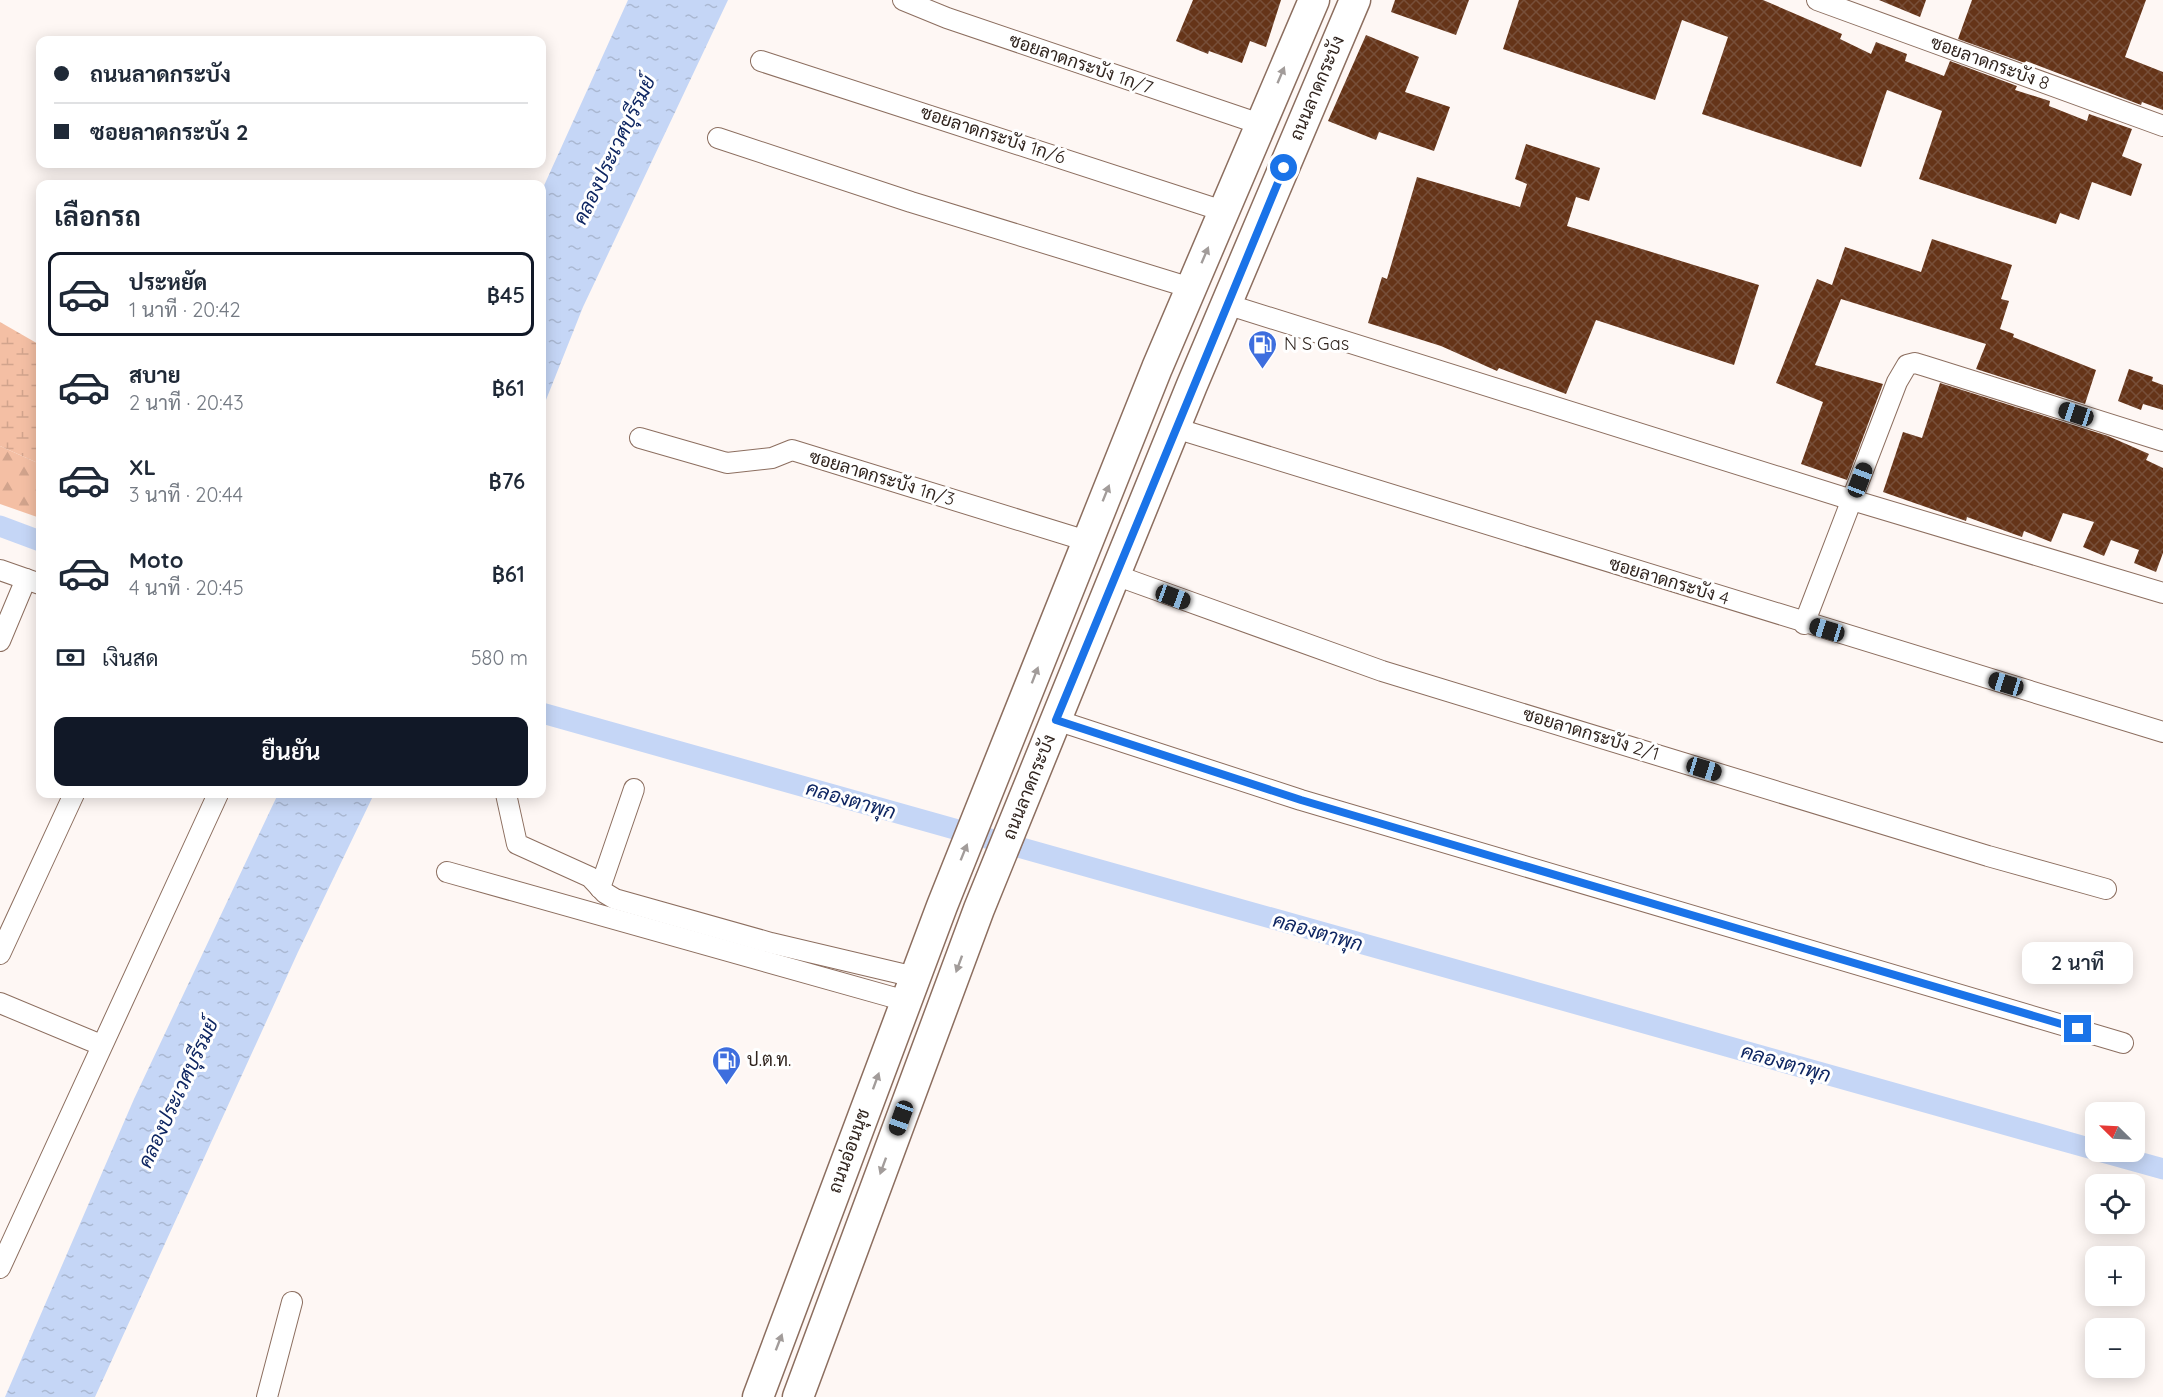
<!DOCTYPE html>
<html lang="th">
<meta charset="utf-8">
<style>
:root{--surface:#fff;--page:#f2f2f3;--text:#1f2937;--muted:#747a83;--line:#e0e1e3;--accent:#111827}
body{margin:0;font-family:Quicksand,Sarabun,sans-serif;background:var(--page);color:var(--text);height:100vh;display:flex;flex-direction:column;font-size:22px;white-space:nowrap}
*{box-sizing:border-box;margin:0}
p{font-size:20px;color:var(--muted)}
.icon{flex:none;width:33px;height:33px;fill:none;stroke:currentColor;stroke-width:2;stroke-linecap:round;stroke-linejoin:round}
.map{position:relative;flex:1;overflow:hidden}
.sheet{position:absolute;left:36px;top:180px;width:510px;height:618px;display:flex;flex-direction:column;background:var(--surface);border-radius:12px;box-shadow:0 3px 15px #0003}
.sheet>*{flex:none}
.top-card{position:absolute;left:36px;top:36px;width:510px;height:132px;border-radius:12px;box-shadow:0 3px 15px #0003;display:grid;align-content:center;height:132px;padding:0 18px;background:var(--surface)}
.needle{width:39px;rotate:294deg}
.buttons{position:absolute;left:2085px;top:1102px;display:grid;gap:12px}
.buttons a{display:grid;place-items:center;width:60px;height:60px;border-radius:12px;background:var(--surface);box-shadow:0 3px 15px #0003;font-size:30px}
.end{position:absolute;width:27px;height:27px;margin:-14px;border:8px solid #1a73e8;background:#fff;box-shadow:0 0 0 3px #fff}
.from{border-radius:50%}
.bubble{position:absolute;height:42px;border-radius:12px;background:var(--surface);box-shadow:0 3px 15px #0003;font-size:20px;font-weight:600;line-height:42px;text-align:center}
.car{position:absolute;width:18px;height:36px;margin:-18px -9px;border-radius:8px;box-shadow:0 0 4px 2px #0007;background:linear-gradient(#222 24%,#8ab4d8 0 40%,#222 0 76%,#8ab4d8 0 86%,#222 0)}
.top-card b{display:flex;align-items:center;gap:21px;height:57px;font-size:22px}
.top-card b+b{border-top:2px solid var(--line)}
.top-card i{width:15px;height:15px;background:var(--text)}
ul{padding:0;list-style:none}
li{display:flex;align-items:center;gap:18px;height:84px;margin:0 12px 9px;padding:0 6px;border:3px solid transparent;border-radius:12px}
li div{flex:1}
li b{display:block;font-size:22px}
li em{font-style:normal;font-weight:600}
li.selected{border-color:var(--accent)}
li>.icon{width:54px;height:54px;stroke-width:1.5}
h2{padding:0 18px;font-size:27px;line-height:72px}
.pay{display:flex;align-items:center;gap:15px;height:66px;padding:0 18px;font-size:22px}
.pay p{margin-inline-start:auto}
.cta{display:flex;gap:12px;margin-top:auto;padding:12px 18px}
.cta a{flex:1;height:69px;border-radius:12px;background:var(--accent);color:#fff;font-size:24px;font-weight:600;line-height:69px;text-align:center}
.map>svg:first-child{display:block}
.forest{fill:url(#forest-firs)}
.wetland{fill:url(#wetland-marsh)}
.water{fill:url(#water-ripples)}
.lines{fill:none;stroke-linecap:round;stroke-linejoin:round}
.canal{stroke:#c5d6f6;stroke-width:21}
.building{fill:url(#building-cross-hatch)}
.street-casing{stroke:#8c6e5f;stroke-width:22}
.primary-casing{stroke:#8c6e5f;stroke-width:33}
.street{stroke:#fff;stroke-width:20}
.primary{stroke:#fff;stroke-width:30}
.oneway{fill:#a29c9a}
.route{stroke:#1a73e8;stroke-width:8}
.labels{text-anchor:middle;stroke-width:6;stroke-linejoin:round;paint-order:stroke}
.street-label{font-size:18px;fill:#30241e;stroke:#fff}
.poi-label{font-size:18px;fill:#30241e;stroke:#fff;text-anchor:start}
.water-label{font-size:20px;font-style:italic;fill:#0e2662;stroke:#fff}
</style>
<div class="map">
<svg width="2163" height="1397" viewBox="0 0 2163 1397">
<defs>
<pattern id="forest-firs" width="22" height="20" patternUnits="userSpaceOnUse" patternTransform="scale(1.5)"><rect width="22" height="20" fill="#f4bfa4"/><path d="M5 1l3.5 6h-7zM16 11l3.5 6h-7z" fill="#d2a48d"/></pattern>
<pattern id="wetland-marsh" width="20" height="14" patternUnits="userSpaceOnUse" patternTransform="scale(1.5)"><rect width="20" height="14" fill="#f4bfa4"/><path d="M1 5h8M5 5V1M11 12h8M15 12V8" fill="none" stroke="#d2a48d"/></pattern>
<pattern id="water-ripples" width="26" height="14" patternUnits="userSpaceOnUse" patternTransform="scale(1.5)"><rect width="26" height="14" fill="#c5d6f6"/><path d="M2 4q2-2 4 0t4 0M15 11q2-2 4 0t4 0" fill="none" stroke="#aab8d2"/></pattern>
<pattern id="building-cross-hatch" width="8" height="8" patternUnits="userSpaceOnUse" patternTransform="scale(1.5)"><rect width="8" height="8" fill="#653418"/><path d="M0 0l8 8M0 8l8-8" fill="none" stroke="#774f39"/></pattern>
</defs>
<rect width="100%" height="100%" fill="#fef7f4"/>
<path class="forest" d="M0,446L40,464V518L0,504Z"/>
<path class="wetland" d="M0,322L40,345V464L0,446Z"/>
<g class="water">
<path d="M628,0H728L583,307L542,410V190Z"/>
<path d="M278,794H374L298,952L95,1397H5L134,1099Z"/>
</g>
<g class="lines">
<g class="canal">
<path d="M0,526L40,541"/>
<path d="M542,713L2096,1150"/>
<path d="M2102,1152L2163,1169"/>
</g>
</g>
<g class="building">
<path d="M1193,0H1281L1266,47L1250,41L1242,63L1209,51L1208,54L1176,41Z"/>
<path d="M1395,0H1469L1456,35L1391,12Z"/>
<path d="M1519,0H1763L1842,34L1840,39L1871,54L1876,42L1907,54L1905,61L1944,76L1950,61L2017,86L2015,90L2050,101L2049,106L2087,121L2089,114L2132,129L2122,156L2142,164L2131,196L2092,182L2079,220L2060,213L2056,224L1919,179L1942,111L1887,90L1861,167L1702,114L1728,37L1682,20L1655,100L1503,49Z"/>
<path d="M1879,0H1926L1920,17Z"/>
<path d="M1972,0H2146L2125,57L2163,72V110L2142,102L2141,105L2026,61L2025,63L1958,39Z"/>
<path d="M1366,35L1419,57L1405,92L1450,107L1434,151L1379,132L1376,140L1328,121Z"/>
<path d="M1526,144L1600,168L1589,201L1576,197L1567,226L1759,285L1734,365L1596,320L1566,394L1499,368L1497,371L1441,346L1368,323L1382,277L1387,279L1417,177L1520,207L1527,184L1515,179Z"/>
<path d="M1932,239L2012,265L2001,299L2009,301L2000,329L2014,334L2013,337L2096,370L2085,404L1976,369L1986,344L1841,299L1815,365L1883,384L1847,480L1801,464L1823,402L1776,383L1817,279L1832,285L1845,247L1921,272Z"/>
<path d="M2129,369L2153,377L2152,381L2163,385V410L2143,404L2141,410L2118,401Z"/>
<path d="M1940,383L2108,436L2149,454L2146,460L2163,468V553L2156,572L2134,563L2139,550L2111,540L2104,556L2083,547L2094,522L2063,513L2051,542L2024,531L2022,537L1967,517L1966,521L1883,492L1903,432L1922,438Z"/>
</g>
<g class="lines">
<defs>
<g id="street">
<path d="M903,0L947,18L1260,124"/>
<path d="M1817,0L2163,126"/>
<path d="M761,61L1223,211"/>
<path d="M718,138L911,202L1191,288"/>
<path d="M1226,304L1852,500L2163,593"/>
<path d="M1175,428L2163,732"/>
<path d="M640,438L727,463L772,458L792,450L1087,541"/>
<path d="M0,570L40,584"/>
<path d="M1115,575L1382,671L1988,856L2106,889"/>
<path d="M1804,624L1897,382L1907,365L1915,363L1925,366L2163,441"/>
<path d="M0,641L26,579"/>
<path d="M1056,720L1301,800L2123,1043"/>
<path d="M506,794L517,844L590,877L605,893L615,899L771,943L915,977"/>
<path d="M447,872L906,1001"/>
<path d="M600,888L634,789"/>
<path d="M0,954L74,794"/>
<path d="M0,1003L101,1045"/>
<path d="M0,1268L218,794"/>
<path d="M267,1397L292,1302"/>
</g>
<g id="primary">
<path d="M758,1397L942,906L1157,368L1314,0"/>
<path d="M798,1397L979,909L1192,385L1355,0"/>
</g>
</defs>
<use href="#street" class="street-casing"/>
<use href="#primary" class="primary-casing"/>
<use href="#street" class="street"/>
<use href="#primary" class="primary"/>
</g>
<defs><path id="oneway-solid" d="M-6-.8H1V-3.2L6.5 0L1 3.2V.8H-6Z" transform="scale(1.5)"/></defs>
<g class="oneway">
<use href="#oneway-solid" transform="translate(1281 75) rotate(-67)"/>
<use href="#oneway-solid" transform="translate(1205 255) rotate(-67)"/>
<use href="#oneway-solid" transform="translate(1106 493) rotate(-68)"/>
<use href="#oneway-solid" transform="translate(1035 675) rotate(-69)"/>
<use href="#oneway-solid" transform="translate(964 852) rotate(-68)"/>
<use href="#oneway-solid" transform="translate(959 964) rotate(110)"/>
<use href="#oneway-solid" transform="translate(876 1081) rotate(-70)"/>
<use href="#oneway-solid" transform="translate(883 1166) rotate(110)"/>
<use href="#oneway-solid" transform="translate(779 1342) rotate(-69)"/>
</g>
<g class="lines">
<path class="route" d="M1284,168L1056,720L1301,800L2078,1029"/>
</g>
<defs>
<symbol id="fuel-pin" viewBox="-11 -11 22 30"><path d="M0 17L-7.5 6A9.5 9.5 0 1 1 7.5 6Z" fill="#3e6ede" stroke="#fff"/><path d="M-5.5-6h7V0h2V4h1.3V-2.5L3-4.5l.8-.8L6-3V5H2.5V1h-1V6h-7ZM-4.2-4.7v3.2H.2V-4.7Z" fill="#fff"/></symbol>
</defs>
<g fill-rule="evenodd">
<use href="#fuel-pin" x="1246" y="328" width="33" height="45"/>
<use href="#fuel-pin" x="710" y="1044" width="33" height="45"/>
</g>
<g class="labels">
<g class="street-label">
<text transform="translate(1990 63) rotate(20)" y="6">ซอยลาดกระบัง 8</text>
<text transform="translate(1081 64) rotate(19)" y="6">ซอยลาดกระบัง 1ก/7</text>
<text transform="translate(1317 88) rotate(-67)" y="6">ถนนลาดกระบัง</text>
<text transform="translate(993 135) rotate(18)" y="6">ซอยลาดกระบัง 1ก/6</text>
<text transform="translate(882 478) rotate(17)" y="6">ซอยลาดกระบัง 1ก/3</text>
<text transform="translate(1669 581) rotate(17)" y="6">ซอยลาดกระบัง 4</text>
<text transform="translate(1591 734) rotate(17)" y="6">ซอยลาดกระบัง 2/1</text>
<text transform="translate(1029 787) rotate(-68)" y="6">ถนนลาดกระบัง</text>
<text transform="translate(849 1151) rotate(-70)" y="6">ถนนอ่อนนุช</text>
</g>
<g class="poi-label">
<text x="1284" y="350">N S Gas</text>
<text x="747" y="1066">ป.ต.ท.</text>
</g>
<g class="water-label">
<text transform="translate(614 150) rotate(-64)" y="7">คลองประเวศบุรีรมย์</text>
<text transform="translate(851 800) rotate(16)" y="7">คลองตาพุก</text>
<text transform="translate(1318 932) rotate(16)" y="7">คลองตาพุก</text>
<text transform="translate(1786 1063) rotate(16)" y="7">คลองตาพุก</text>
<text transform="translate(178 1093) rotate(-65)" y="7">คลองประเวศบุรีรมย์</text>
</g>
</g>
</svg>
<div class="buttons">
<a><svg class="needle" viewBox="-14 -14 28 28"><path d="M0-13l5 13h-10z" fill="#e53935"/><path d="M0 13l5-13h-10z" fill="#747a83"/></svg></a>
<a><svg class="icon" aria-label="locate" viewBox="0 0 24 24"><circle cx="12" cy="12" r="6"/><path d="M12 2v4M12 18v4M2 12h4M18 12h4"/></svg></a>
<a>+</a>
<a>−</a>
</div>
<i class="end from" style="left:1284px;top:168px"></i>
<i class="end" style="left:2078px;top:1029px"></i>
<div class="bubble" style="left:2022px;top:942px;width:111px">2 นาที</div>
<i class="car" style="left:2076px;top:414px;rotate:288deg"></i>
<i class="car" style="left:1860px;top:480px;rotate:21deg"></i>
<i class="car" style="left:1173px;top:597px;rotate:110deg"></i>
<i class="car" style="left:1827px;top:630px;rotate:287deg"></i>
<i class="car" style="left:2006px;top:684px;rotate:287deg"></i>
<i class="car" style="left:1704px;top:769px;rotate:107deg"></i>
<i class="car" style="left:901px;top:1118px;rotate:200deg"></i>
<div class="top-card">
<b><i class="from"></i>ถนนลาดกระบัง</b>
<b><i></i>ซอยลาดกระบัง 2</b>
</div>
<section class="sheet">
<h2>เลือกรถ</h2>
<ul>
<li class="selected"><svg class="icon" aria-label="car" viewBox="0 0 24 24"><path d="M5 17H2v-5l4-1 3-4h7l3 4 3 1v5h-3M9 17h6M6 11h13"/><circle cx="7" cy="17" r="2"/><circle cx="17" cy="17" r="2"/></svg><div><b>ประหยัด</b><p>1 นาที · 20:42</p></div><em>฿45</em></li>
<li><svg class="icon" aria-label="car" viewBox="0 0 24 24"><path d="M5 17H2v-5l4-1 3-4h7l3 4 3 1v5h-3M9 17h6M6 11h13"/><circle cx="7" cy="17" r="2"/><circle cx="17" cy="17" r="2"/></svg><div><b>สบาย</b><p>2 นาที · 20:43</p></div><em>฿61</em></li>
<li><svg class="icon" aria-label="car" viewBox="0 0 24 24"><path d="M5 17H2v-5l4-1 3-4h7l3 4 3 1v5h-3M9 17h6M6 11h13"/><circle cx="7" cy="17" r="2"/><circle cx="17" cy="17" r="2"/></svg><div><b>XL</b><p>3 นาที · 20:44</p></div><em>฿76</em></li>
<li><svg class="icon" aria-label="car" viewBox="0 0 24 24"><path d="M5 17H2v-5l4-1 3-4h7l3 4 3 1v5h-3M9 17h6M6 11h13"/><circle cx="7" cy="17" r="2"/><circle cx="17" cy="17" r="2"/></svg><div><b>Moto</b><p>4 นาที · 20:45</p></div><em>฿61</em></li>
</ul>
<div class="pay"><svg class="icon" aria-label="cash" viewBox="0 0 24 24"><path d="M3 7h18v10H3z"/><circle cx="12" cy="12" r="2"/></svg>เงินสด<p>580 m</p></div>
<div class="cta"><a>ยืนยัน</a></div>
</section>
</div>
